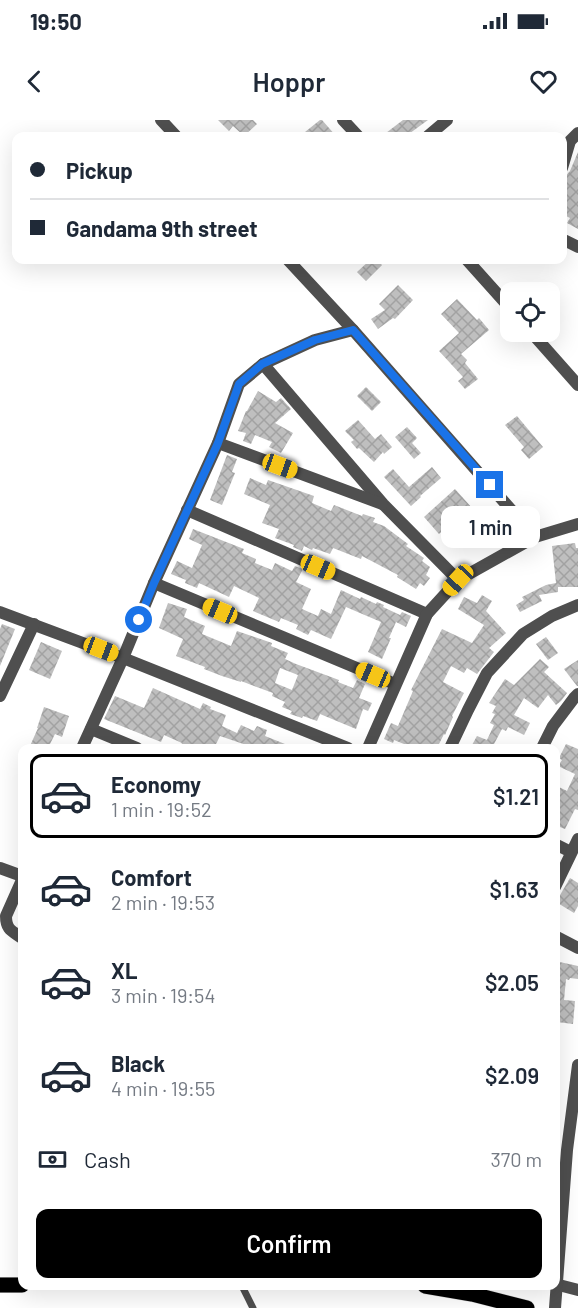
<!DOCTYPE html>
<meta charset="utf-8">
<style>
:root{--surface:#fff;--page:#f6f6f7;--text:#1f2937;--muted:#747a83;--line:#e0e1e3;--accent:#000}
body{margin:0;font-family:Barlow,sans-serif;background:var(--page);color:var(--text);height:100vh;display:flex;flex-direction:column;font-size:22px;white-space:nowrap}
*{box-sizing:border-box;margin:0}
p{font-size:20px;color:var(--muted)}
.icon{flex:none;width:33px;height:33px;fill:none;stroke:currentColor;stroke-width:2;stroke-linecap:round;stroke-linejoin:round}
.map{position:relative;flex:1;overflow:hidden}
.panel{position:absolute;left:18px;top:624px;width:542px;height:546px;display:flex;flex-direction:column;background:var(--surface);border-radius:12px;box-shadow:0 6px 24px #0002}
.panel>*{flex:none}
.banner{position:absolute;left:12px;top:12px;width:555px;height:132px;border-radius:12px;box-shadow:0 6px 24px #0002;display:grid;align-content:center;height:132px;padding:0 18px;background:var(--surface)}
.buttons{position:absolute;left:500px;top:162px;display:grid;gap:12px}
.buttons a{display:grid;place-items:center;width:60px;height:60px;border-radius:12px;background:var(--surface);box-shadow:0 6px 24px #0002;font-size:30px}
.end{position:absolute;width:27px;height:27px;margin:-14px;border:8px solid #1a73e8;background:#fff;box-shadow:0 0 0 3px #fff}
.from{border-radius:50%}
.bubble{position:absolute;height:42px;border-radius:12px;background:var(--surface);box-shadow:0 6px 24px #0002;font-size:20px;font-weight:600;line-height:42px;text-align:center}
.car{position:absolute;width:18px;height:36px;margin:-18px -9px;border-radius:8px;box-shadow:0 0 4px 2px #0007;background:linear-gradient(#f5c518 24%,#345 0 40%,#f5c518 0 76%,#345 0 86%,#f5c518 0)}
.banner b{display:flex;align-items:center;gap:21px;height:57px;font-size:22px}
.banner b+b{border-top:2px solid var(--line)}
.banner i{width:15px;height:15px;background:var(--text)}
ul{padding:10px 0 0;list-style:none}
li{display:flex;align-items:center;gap:18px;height:84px;margin:0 12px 9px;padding:0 6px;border:3px solid transparent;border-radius:12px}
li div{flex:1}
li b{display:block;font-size:22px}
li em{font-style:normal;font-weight:600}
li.current{border-color:var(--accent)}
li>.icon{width:54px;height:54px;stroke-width:1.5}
.pay{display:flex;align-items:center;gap:15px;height:66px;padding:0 18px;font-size:22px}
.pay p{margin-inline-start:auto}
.cta{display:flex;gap:12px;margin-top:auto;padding:12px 18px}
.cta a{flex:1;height:69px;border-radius:12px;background:var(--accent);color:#fff;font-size:24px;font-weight:600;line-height:69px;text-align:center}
.status{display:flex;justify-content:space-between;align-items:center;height:42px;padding:0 30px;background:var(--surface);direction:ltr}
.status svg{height:16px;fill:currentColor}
header{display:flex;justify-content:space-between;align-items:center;height:78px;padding:0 18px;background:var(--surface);font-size:27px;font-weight:600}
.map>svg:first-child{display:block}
.building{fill:url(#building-cross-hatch);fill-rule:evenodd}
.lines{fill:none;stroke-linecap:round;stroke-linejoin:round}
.primary-casing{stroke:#dbdbdb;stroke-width:16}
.service{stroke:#4f4f4f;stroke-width:7}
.minor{stroke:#4f4f4f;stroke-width:12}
.primary{stroke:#000;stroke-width:15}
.route{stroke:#1a73e8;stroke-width:8}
</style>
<div class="status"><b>19:50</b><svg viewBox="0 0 49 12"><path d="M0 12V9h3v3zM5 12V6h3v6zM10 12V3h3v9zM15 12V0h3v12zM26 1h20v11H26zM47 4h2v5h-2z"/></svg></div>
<header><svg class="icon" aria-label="back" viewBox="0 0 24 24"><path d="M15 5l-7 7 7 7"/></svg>Hoppr<svg class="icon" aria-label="heart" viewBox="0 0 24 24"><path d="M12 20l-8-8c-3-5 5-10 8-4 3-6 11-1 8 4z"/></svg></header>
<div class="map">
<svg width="578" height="1188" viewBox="0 0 578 1188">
<defs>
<pattern id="building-cross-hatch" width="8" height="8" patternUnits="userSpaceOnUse" patternTransform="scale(1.5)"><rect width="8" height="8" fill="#bfbfbf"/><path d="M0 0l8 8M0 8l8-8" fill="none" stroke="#a2a2a2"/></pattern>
</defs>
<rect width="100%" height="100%" fill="#fff"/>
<g class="building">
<path d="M218,0H253L257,4L244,16L233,6L229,11Z"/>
<path d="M320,0H322L336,16H300Z"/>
<path d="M403,0H428L406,16H382Z"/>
<path d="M578,32V109L567,103L570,98L562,94V81L566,75L562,74V60L570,51Z"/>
<path d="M370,140H377L382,145L366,161L357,152Z"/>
<path d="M398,165L413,180L395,199L393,198L378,209L371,199L385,190L379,184Z"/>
<path d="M457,179L477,200L479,198L489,210L461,234L467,240L465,243L478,259L465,269L458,261L463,257L439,231L459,213L441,194Z"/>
<path d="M366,267L381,282L372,291L357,276Z"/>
<path d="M258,271L276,282L281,278L291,289L275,303L293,313L281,333L269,327L272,322L255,315L251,324L243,321L246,313L238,311L246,291H247Z"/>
<path d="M517,296L543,327L529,339L521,330L524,327L505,305Z"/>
<path d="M358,300L375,319L381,314L392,327L384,334L383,332L374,342L359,328L357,329L351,322L354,320L345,311Z"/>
<path d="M407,307L417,318L412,323L421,333L414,339L395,317Z"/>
<path d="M227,335L237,339L232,352L235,353L222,385L210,380Z"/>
<path d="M432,347L441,358L420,376L421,377L411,386L384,357L393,349L409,367Z"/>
<path d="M250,358L266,365L268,360L314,376L312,383L331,391L334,385L362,396L363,394L375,398L373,402L384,406L408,424L406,426L424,438L422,441L430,447L426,455L430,458L424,466L420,463L416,469L397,457L398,455L362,436L361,439L333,428L330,434L313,428L312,430L304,426L302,431L293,427L294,425L275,418L279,409L262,403L270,385L244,374Z"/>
<path d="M455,369L473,389L475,387L492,406L476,419L457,398L439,414L424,397Z"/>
<path d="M193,409L244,429L242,433L256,439L255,443L272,450L275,443L292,451L295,446L303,449L296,462L311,469L302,489L318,496L321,489L331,494L341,470L360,479L361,477L376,484L377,482L384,485L383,487L400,495L402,492L411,496L406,507L396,502L389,518H391L382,539L368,532L381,502L346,487L331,519L311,510L308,515L296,509L298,505L281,498L279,502L253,491L259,478L234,466L229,477L199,463L197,468L185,463L186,460L171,454L177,441L192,448L202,425L189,419Z"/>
<path d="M575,423L576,428H578V467H558V472L539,475L542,481L520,492L516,485L524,480L522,477L546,465L556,463L552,426Z"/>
<path d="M482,475L492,481L486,491L506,513L489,528L494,532L477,554L467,548L464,553L451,546L443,562L464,573L452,596L453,597L445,615L444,614L437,628H414L394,620L393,623L384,619L391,603L398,606L413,571L411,570L442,509L472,523L484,505L458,489L464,477L477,483Z"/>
<path d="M168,483L187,489L184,497L205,506L202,514L231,526L237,511L272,523L271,526L288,533L285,539L296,544L339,560L338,562L353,568L357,560L365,564L359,578L372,583L368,591L363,589L356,609L320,594L317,601L303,596L302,598L290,594L292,591L282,587L285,582L272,576L273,573L241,561V562L222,556L204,549L205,547L176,536L183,519L159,508ZM280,548L298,555L292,570L275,563Z"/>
<path d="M2,504L15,509L0,546V509Z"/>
<path d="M546,517L558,533L548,540L536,524Z"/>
<path d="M41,522L62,531L50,559L29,550Z"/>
<path d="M540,539L549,547L544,552L567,573L561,581L556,585L548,575L538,588L524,578L514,595L530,603L524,615L508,607L506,611L502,609L494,624L502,628H480L472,625L477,616L487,620L494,605L490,603L495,594L492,593L496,586L489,583L505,559L514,565Z"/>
<path d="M578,540V566H577L564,549Z"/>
<path d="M153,568L200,589L203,583L211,587L210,589L226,595L222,606L237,613L241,605L254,611L257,606L267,610L265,616L295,628H255L220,616L214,628H180L182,623L164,615L161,622L104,599L115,576L144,588Z"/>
<path d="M44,587L69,596L62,617L55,614L48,628H35L30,626L38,608H37Z"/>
<path d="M566,624L578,629V690L575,689L565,709L555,705V665L567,671L575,654L558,646L562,640L559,638Z"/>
<path d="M570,758L578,763V786L574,793L556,782Z"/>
<path d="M555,841L578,846V859L570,858L569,860L566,859L564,880L575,881L573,904L557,902V894H555Z"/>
</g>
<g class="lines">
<defs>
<g id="primary">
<path d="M0,1165H22"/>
<path d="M425,1166L472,1174L527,1188"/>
</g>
</defs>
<use href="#primary" class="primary-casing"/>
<path class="service" d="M242,1166L253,1188"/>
<g class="minor">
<path d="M161,0L176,16"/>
<path d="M343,0L358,16"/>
<path d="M428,16L447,0"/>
<path d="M562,48L570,21L578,13"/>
<path d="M562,119L578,127"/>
<path d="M288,140L353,210L535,417"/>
<path d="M467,140L510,188"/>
<path d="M531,212L578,265"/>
<path d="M263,244L383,384L458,460"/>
<path d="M218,323L382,384"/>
<path d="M187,390L427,494"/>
<path d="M154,463L395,564"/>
<path d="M0,492L123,538L348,628"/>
<path d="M0,576L34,504"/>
<path d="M91,609L137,628"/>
<path d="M82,628L123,538L154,463L218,323L239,264L263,244L315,220L353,210"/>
<path d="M368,628L427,494L458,460L535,417L578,404"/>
<path d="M450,628L468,590L487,553L523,514L552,496L578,485"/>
<path d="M542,628L553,606L574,578L578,574"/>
<path d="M555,724L571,732"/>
<path d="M0,748L22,756"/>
<path d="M22,760L6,796C6,810 12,811 22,818"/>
<path d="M555,767L578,719"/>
<path d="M555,816L578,828"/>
<path d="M555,1164L578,1170"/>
<path d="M555,1188L567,1030L578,945"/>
</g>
<use href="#primary" class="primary"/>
</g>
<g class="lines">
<path class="route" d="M139,500L154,463L218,323L239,264L262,244L315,220L353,210L490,365"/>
</g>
</svg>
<div class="buttons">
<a><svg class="icon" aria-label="locate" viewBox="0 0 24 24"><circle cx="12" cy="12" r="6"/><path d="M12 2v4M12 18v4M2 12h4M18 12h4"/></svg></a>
</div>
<i class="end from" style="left:139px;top:500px"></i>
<i class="end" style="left:490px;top:365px"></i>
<div class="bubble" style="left:441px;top:386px;width:99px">1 min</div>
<i class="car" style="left:280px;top:346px;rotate:110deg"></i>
<i class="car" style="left:318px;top:447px;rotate:113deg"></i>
<i class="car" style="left:458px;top:460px;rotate:223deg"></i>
<i class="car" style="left:220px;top:491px;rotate:293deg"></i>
<i class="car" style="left:101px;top:529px;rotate:111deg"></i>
<i class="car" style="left:373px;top:555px;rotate:293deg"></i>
<div class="banner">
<b><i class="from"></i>Pickup</b>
<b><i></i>Gandama 9th street</b>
</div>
<section class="panel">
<ul>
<li class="current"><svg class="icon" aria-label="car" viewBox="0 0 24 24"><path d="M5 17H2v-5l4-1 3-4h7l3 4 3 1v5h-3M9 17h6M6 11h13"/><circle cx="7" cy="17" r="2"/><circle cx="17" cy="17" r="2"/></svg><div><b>Economy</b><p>1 min · 19:52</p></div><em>$1.21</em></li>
<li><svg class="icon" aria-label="car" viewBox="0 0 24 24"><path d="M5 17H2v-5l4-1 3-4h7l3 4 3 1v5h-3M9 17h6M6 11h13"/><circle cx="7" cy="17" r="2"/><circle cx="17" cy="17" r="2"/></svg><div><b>Comfort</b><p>2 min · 19:53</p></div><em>$1.63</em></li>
<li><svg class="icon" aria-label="car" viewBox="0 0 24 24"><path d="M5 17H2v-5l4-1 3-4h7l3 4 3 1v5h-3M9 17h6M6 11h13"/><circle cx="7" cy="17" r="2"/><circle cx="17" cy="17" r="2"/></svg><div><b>XL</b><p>3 min · 19:54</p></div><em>$2.05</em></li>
<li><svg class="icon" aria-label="car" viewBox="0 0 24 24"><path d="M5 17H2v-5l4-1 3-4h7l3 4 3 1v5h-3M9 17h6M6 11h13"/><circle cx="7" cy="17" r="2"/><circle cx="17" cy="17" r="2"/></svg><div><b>Black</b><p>4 min · 19:55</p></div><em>$2.09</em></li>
</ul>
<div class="pay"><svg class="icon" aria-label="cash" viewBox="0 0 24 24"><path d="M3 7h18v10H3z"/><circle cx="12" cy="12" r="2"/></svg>Cash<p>370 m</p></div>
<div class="cta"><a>Confirm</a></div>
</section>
</div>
